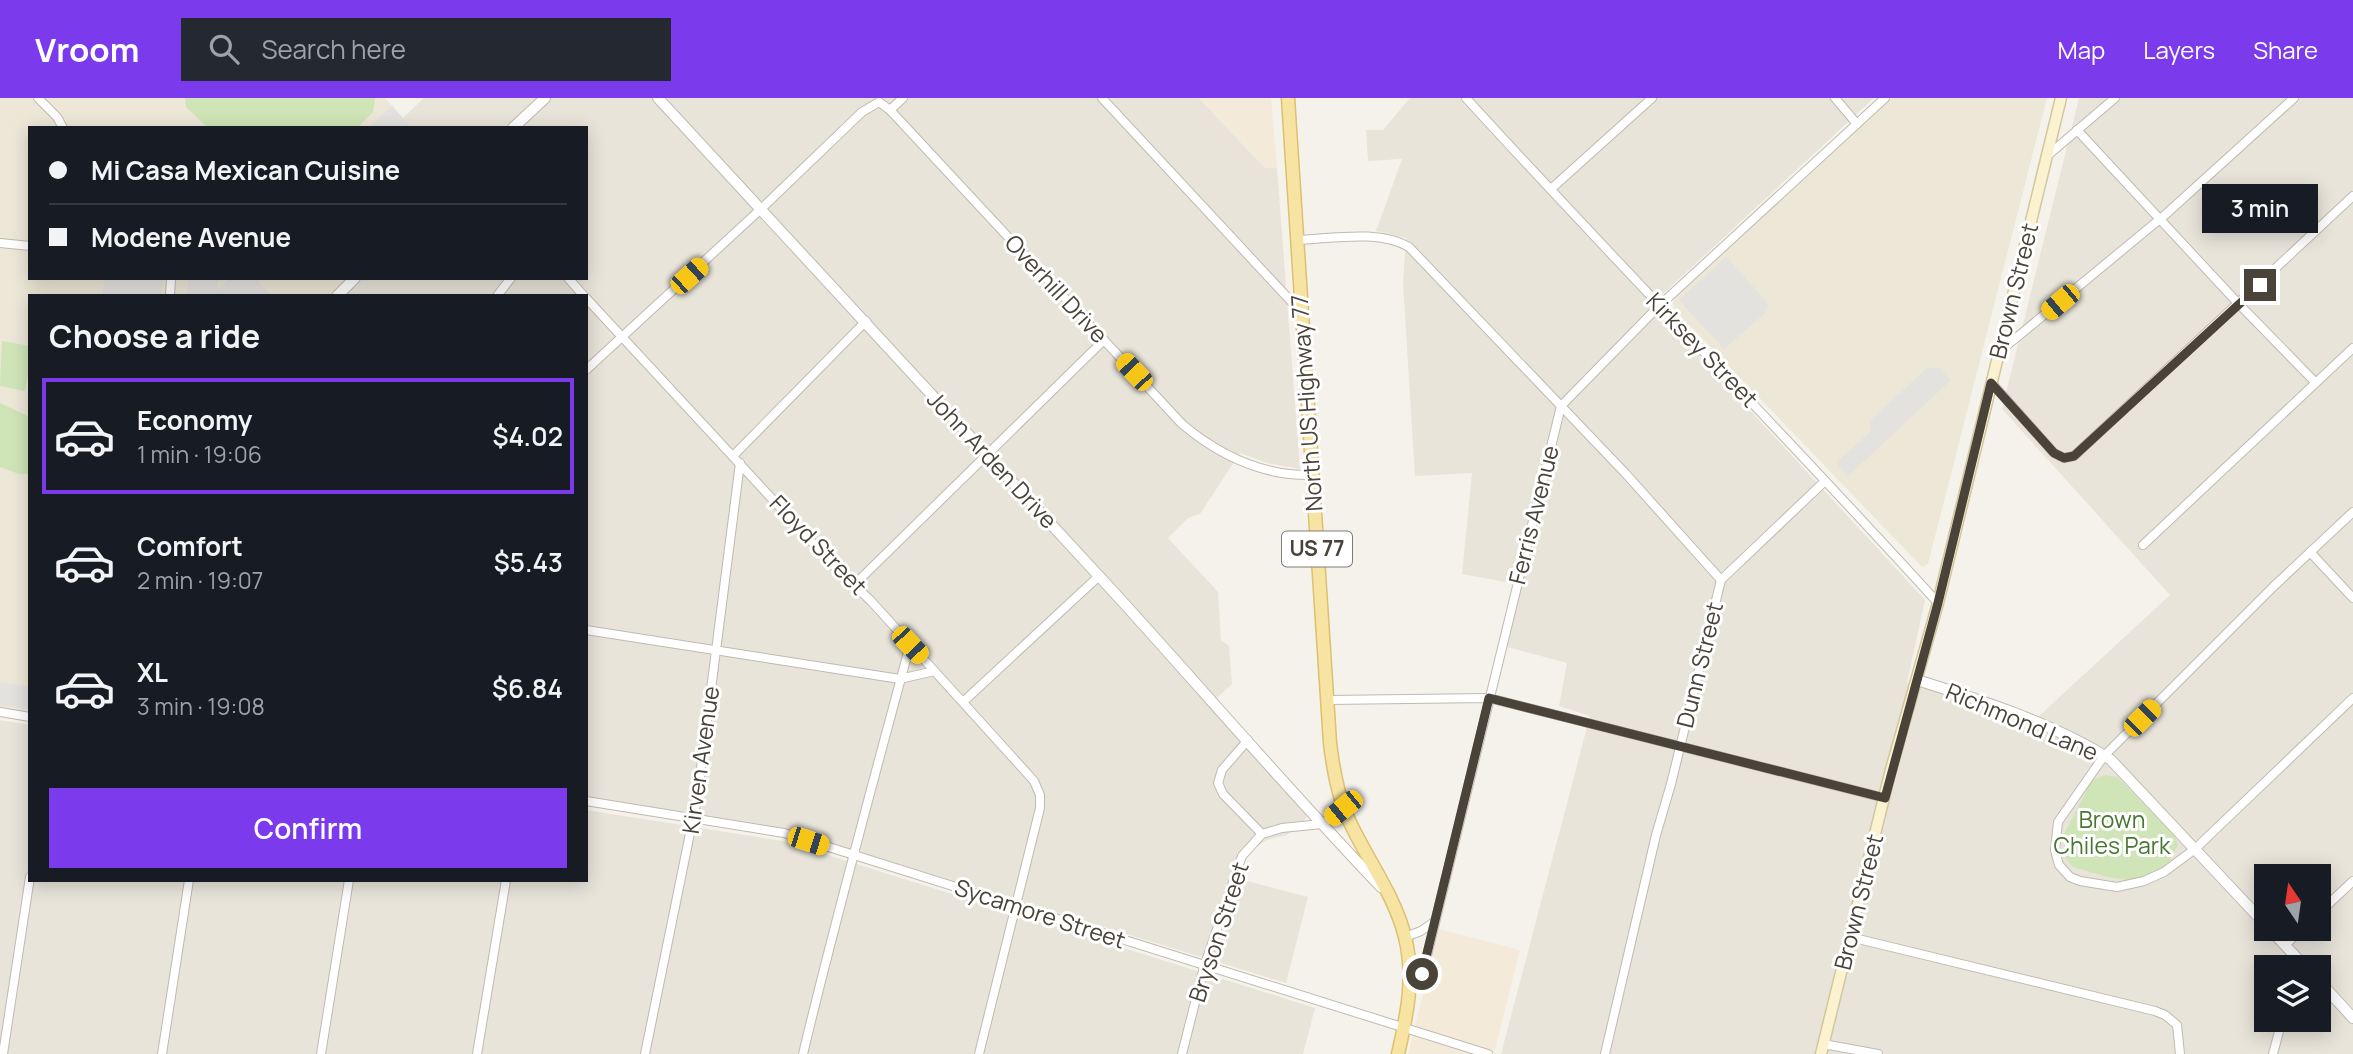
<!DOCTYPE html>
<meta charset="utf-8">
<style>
:root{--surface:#171b24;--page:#242831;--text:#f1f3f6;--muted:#9ea1a6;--line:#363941;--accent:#7c3aed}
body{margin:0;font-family:Manrope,sans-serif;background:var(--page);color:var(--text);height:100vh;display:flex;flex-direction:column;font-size:26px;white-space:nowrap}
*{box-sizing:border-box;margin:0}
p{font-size:23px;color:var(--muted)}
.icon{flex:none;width:38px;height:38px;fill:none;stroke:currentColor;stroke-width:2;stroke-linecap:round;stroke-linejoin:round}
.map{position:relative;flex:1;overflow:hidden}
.drawer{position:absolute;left:28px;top:196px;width:560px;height:588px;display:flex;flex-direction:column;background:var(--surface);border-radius:0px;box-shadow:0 4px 18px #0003}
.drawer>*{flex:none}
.banner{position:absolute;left:28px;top:28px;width:560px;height:154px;border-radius:0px;box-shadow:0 4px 18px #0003;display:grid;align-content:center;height:154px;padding:0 21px;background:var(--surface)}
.needle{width:46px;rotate:347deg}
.tools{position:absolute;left:2254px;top:766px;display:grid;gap:14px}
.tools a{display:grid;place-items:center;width:77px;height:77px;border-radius:0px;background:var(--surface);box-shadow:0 4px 18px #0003;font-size:35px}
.end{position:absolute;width:32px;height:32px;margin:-16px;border:9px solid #49433a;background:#fff;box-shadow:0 0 0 4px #fff}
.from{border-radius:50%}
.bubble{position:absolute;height:49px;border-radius:0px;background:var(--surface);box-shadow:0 4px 18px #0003;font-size:23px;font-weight:600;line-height:49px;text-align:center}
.car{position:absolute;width:21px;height:42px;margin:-21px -10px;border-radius:9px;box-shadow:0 0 5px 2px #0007;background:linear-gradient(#f5c518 24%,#345 0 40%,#f5c518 0 76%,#345 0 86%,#f5c518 0)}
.banner b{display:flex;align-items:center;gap:24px;height:66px;font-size:26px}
.banner b+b{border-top:2px solid var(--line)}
.banner i{width:18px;height:18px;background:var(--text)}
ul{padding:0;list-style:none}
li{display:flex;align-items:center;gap:21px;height:116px;margin:0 14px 10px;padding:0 7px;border:4px solid transparent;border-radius:0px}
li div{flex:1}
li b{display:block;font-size:26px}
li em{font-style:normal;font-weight:600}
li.selected{border-color:var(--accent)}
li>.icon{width:63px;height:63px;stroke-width:1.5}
h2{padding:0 21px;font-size:32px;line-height:84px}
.button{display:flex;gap:14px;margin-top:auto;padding:14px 21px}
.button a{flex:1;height:80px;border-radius:0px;background:var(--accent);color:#fff;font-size:28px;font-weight:600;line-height:80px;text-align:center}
header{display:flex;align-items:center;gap:42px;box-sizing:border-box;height:98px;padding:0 35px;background:var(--accent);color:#fff}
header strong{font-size:33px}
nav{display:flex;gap:38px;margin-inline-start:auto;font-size:24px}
.search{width:490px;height:63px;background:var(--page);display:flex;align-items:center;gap:18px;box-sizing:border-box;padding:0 24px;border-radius:0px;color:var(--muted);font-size:26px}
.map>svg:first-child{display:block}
.residential{fill:#e8e4da;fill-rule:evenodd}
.commercial{fill:#f4ead9}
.education{fill:#ece7d7}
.green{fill:#cfe5b8}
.parking{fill:#e4e2df}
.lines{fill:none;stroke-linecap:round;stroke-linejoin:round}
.minor-casing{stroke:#c0baaf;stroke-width:10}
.tertiary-casing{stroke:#c0baaf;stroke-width:12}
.secondary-casing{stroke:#d1c69f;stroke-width:13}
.primary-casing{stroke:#dcc172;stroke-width:15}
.minor{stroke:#fff;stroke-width:8}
.tertiary{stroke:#fff;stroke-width:10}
.secondary{stroke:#fbf2cf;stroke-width:10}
.primary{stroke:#f7e3a2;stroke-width:12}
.route{stroke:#49433a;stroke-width:9}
.labels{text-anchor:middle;stroke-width:6;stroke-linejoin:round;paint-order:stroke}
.shield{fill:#fff;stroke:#807b75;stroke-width:2}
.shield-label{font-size:21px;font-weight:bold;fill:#49433a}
.street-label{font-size:23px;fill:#49433a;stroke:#fff}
.park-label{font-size:23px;fill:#477730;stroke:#fff}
</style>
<header>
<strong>Vroom</strong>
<div class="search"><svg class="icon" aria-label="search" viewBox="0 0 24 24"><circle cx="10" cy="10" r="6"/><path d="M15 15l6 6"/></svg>Search here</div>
<nav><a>Map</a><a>Layers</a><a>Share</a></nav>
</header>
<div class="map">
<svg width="2353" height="956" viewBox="0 0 2353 956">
<rect width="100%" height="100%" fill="#f5f2ec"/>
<g class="residential">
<path d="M424,0H651L674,24L664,0H1199L1265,70H1277L1300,371L1267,365L1240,355L1200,416L1188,420L1168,440L1218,494L1221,542L1229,548L1232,586L1210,606L1310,717L1287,737L1267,742L1255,750L1244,763L1239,781L1308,799L1286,885L785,731L586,700V198H332L350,180H586V30H412L403,20Z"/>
<path d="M1410,0H1874L1652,206L1925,502L1907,585L1930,591L2027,629L2170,497L2002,311L2079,0H2353V956H1501L1590,618L1559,608L1567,565L1507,549L1522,487L1462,476L1472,375L1415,378L1403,185L1406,140L1376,133L1402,61L1368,63L1366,32H1383ZM2266,779H2319V831H2266ZM2266,870H2319V922H2266Z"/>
<path d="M0,622L30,627V782H586V712L783,743L1315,910L1303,956H0Z"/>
</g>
<g class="commercial">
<path d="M1199,0H1271L1277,70H1265Z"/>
<path d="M1439,831L1520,852L1494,956H1408Z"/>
</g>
<g class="education">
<path d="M0,0H385L412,30H30V180H350L332,198H30V614L0,610Z"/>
<path d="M1892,0H2047L1928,466L1922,469L1675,212L1673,205L1676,199Z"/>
</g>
<g class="green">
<path d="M185,0H375L373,14L357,30H208L186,9Z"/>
<path d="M2,243L30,248V266L25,293L0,288Z"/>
<path d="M0,305L30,319V376H19L0,369Z"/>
<path d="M2106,677L2117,679L2175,738L2178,747L2169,765L2157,775L2135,783L2107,779L2073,769L2065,759L2064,736L2092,682Z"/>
</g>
<g class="parking">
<path d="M392,8L412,30H368Z"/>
<path d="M1726,159L1765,202L1768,208L1765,215L1724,251L1679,202Z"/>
<path d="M105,180H163L161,198H102Z"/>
<path d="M189,180H218L217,192L230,180H255L272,198H186Z"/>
<path d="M1927,270H1940L1951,282L1848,378L1836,365L1870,334L1871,322Z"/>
<path d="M0,584L30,589V612L0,607Z"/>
</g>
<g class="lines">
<defs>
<g id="minor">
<path d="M38,0L57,19L63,30"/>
<path d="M1102,0L1301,214"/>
<path d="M1466,0C1621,170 1783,334 1938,505"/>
<path d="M1835,0L1857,26"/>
<path d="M890,12L903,0"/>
<path d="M2077,32L2235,202L2315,284"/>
<path d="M2047,58L2115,0"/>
<path d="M1551,91L1652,0"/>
<path d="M1296,142C1331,141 1378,131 1409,149L1626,376L1721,482"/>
<path d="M0,145L30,148"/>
<path d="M568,180L584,198"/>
<path d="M170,198L171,180"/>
<path d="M497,198L511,180"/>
<path d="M586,200L837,471L871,503L1034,683L1040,697V710L979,956"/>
<path d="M1999,254L2166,116L2294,0"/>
<path d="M586,272L762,110L862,14L879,4L890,12L1182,326C1220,358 1262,378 1312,377"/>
<path d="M1991,284L2054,355L2064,360L2074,358L2353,98"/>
<path d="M733,358L866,223"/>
<path d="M2353,414L2273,489L2104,658L2058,724L2055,752L2059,767L2070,779L2080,783L2117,789L2144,783L2164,774L2195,751L2353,600"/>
<path d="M2143,447L2353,250"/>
<path d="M2310,454L2353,500"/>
<path d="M854,487L1104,242"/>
<path d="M586,532L900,581L934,573"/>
<path d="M1327,602L1489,600L1885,700"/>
<path d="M963,604L1099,478"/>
<path d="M0,614L30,619"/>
<path d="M1248,642L1222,672L1218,685L1223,696L1262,736"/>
<path d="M586,703L784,735L1488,956"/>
<path d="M2319,815L2353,783"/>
<path d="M1405,839L1421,833L1434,824"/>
<path d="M1850,839L2155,913L2165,917L2177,927L2180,956"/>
<path d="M2285,847L2302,831"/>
<path d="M1410,887L1419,881L1424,870L1561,308L1659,208L1885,0"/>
<path d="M1823,946L1878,956"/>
<path d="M3,956L30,779"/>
<path d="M162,956L189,782"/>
<path d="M321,956L349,782"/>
<path d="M477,956L506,782"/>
<path d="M645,956L697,701L740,365"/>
<path d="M803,956C836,819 873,683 910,547"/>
<path d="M1182,956L1204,869L1242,758L1262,736L1282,730L1322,726L1344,710"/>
<path d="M1605,956L1656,737L1671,686L1721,482L1825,383"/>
<path d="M2273,956L2282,922"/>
</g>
<g id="tertiary">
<path d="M658,0C813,167 968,334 1121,502C1208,598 1292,696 1381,789"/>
<path d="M513,30L545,0"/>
<path d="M337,198L355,180"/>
<path d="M1917,582C1981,602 2055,626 2111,662L2266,827"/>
<path d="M2270,831L2306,870"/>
<path d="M2319,883L2353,920"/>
</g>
<path id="secondary" d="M1821,956L1890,675L1938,505L2061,0"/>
<path id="primary" d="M1288,0L1330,645C1333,670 1337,695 1347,718C1365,759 1394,795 1405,839C1415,879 1407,917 1398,956"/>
</defs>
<use href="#minor" class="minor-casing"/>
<use href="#tertiary" class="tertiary-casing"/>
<use href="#secondary" class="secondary-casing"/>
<use href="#primary" class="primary-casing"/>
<use href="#minor" class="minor"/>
<use href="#tertiary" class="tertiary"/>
<use href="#secondary" class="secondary"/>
<use href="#primary" class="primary"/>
</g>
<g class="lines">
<path class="route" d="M1422,876L1489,600L1885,700L1938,505L1991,285L2054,355L2064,360L2074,358L2260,187"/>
</g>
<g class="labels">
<rect class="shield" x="1282" y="433.5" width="70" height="35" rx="5"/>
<g class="shield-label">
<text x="1317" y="458">US 77</text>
</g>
<g class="street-label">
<text transform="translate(1056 191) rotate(47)" y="8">Overhill Drive</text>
<text transform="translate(2014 193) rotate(-76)" y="8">Brown Street</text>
<text transform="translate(1702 252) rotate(46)" y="8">Kirksey Street</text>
<text transform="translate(1307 305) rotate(-94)" y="8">North US Highway 77</text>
<text transform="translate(992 362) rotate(47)" y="8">John Arden Drive</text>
<text transform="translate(1534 417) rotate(-76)" y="8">Ferris Avenue</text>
<text transform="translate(818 447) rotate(46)" y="8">Floyd Street</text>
<text transform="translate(1700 567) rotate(-76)" y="8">Dunn Street</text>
<text transform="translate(2022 624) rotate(23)" y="8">Richmond Lane</text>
<text transform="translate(701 662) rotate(-82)" y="8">Kirven Avenue</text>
<text transform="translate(1859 804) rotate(-76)" y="8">Brown Street</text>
<text transform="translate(1040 816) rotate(18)" y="8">Sycamore Street</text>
<text transform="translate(1219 834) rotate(-72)" y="8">Bryson Street</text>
</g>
<g class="park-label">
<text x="2112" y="730">Brown<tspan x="2112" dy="26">Chiles Park</tspan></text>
</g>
</g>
</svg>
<div class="tools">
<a><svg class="needle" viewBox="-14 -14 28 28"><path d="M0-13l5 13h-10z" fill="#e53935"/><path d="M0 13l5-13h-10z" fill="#9ea1a6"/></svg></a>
<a><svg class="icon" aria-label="layers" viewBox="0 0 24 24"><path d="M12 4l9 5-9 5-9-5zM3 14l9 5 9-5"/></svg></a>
</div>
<i class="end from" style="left:1422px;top:876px"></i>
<i class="end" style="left:2260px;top:187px"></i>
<div class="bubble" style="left:2202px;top:86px;width:116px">3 min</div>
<i class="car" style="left:689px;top:178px;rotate:48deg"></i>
<i class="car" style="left:2060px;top:204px;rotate:230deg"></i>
<i class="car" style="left:1134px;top:274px;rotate:317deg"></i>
<i class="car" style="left:910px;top:547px;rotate:137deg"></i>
<i class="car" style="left:2142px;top:620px;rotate:45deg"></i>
<i class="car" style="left:1343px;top:710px;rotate:231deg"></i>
<i class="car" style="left:808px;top:743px;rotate:108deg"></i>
<div class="banner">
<b><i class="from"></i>Mi Casa Mexican Cuisine</b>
<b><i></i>Modene Avenue</b>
</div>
<section class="drawer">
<h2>Choose a ride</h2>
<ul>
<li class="selected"><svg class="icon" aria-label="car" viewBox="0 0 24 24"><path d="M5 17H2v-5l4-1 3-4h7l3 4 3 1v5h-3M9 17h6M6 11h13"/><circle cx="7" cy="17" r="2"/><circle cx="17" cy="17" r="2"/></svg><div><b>Economy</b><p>1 min · 19:06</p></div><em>$4.02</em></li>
<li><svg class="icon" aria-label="car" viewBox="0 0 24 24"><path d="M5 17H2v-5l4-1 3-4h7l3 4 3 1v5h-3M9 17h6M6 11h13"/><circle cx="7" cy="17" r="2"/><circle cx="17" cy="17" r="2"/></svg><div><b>Comfort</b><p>2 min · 19:07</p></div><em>$5.43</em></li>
<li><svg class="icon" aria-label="car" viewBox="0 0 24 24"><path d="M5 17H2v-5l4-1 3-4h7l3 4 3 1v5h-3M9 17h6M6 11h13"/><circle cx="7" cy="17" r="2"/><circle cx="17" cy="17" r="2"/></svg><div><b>XL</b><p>3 min · 19:08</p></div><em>$6.84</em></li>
</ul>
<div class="button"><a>Confirm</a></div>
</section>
</div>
